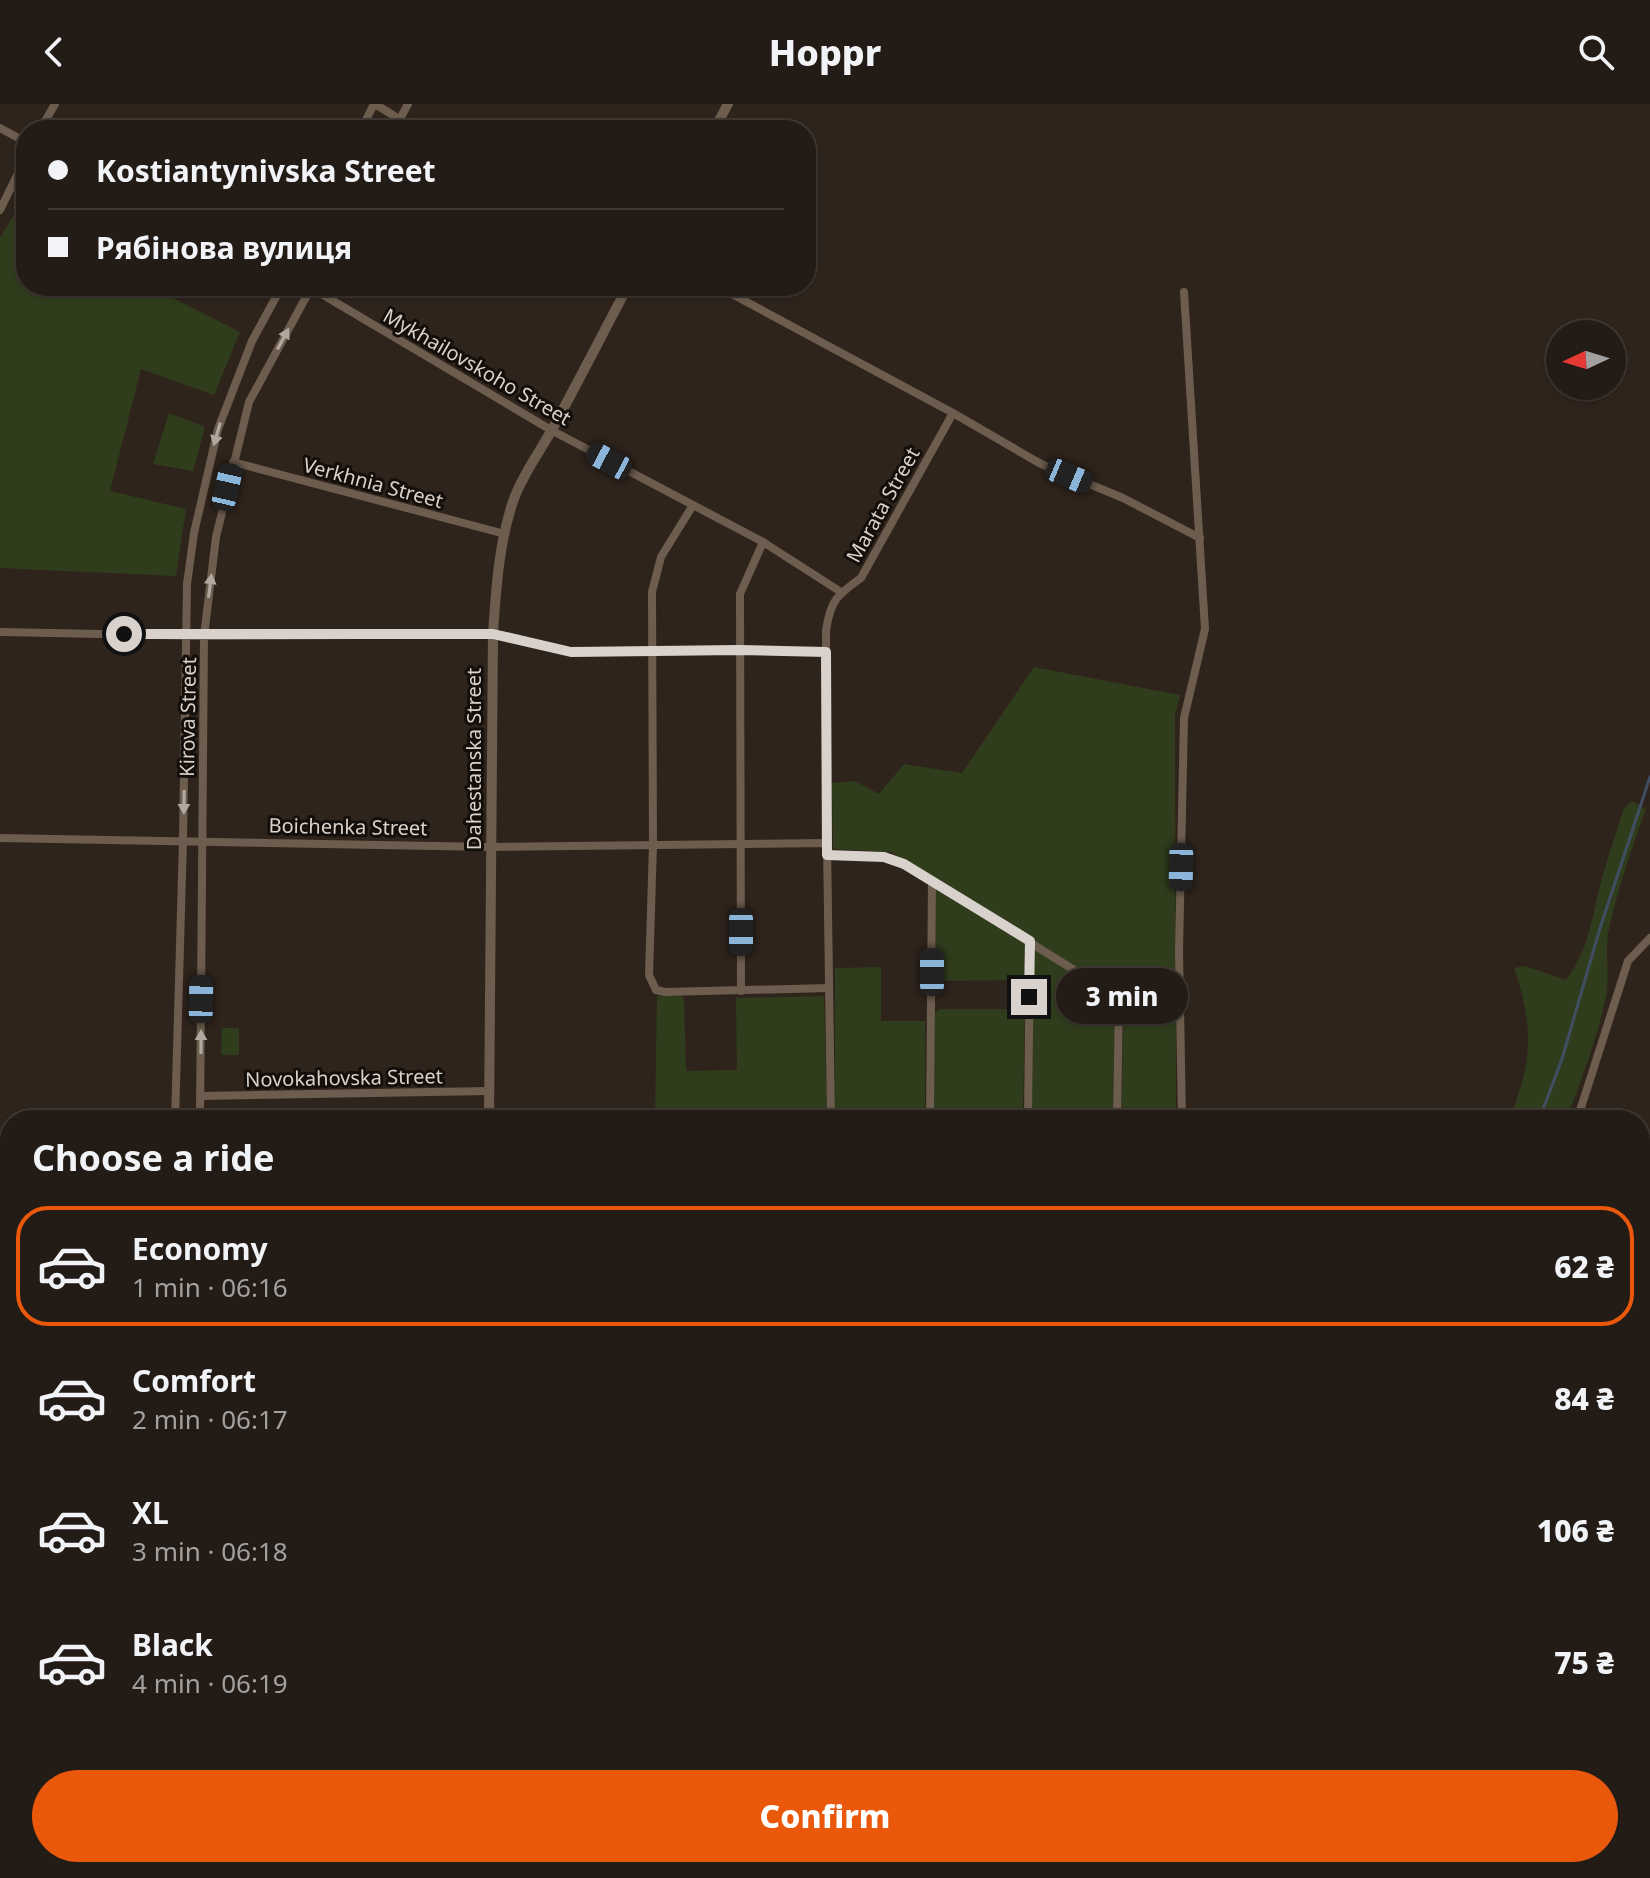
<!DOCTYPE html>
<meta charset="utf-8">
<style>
:root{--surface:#231b15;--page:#2b241e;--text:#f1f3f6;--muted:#a3a1a0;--line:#403934;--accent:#ea580c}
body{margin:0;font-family:"Noto Sans",sans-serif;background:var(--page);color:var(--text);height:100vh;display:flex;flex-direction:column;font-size:30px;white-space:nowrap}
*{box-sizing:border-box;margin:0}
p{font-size:26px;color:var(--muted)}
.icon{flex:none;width:44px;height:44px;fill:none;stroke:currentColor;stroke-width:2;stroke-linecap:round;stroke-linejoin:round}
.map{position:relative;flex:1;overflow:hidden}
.panel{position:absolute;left:0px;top:1006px;width:1650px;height:768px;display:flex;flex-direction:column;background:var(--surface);border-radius:32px 32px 0 0;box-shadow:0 2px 6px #0004,0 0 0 2px var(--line)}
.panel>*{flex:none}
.banner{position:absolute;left:16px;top:16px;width:800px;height:176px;border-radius:32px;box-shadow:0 2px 6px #0004,0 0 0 2px var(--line);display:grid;align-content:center;height:176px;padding:0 32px;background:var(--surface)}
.needle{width:52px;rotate:266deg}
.buttons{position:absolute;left:1546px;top:216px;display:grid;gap:16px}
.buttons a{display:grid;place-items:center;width:80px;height:80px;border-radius:50%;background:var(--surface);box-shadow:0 2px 6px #0004,0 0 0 2px var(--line);font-size:40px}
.end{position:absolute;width:36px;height:36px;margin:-18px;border:10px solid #d9d1cb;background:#111;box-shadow:0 0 0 4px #111}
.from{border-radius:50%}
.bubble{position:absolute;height:56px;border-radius:28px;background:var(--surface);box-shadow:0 2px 6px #0004,0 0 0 2px var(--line);font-size:26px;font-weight:800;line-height:56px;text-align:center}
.car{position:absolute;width:24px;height:48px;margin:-24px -12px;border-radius:10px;box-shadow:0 0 6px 2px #0007;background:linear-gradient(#222 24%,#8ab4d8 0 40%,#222 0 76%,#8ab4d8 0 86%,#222 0)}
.banner b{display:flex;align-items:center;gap:28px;height:76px;font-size:30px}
.banner b+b{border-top:2px solid var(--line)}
.banner i{width:20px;height:20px;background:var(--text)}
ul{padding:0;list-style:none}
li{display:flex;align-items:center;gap:24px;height:120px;margin:0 16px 12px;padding:0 16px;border:4px solid transparent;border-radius:32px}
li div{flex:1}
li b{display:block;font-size:30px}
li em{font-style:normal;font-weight:800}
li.on{border-color:var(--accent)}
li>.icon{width:72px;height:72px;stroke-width:1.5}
h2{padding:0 32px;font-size:36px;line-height:96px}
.cta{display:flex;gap:16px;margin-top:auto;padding:16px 32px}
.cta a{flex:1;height:92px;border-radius:48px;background:var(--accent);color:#fff;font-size:32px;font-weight:800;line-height:92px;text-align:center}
header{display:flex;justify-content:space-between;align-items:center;height:104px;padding:0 32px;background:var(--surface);font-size:36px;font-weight:800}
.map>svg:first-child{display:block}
.green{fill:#303d1d}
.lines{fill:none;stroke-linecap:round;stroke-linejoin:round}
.stream{stroke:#414e62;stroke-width:3}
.minor{stroke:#6d5d4e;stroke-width:8}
.tertiary{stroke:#6d5d4e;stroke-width:10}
.oneway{fill:#b3a89f}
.route{stroke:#d9d1cb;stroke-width:10}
.labels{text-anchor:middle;stroke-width:6;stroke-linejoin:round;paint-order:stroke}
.street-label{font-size:20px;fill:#d9d1cb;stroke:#140e0b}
</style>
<header><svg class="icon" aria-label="back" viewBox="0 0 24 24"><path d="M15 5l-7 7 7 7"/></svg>Hoppr<svg class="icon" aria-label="search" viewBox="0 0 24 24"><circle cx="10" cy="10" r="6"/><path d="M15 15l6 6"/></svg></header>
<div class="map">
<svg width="1650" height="1774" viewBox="0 0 1650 1774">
<rect width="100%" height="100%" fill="#2f241c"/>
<g class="green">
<path d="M13,112L26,119V182H149L240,228L214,291L141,265L110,387L186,405L176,472L0,464V134Z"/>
<path d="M169,309L205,323L193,367L153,360Z"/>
<path d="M1034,563L1180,591L1175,611L1176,1016H1121L1124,893L891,748L833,745L832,679L855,677L879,690L904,660L962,669Z"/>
<path d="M1632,697L1646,705C1631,746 1617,786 1608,830C1605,850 1610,872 1606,892C1597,935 1582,975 1566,1016H1506C1513,1008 1516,998 1519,988C1534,944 1529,907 1514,864L1525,862L1566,876C1590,845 1593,807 1603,770C1610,748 1617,726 1624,704Z"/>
<path d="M936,783L1025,836V876L940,877L935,872Z"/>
<path d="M1033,841L1115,894L1113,1016H1032Z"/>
<path d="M881,863V917H925V1016H835V864Z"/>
<path d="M657,892H682L684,895L686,967L737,966L736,894L824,892L827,1016H655Z"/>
<path d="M940,905H1025L1023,1005L977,1006V1016H934L935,909Z"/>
<path d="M222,924H239V951H221Z"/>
<path d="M0,1259H10V1378L0,1377Z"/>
</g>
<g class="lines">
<path class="stream" d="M1539,1016L1562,955L1600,824L1650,673"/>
<g class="minor">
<path d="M375,0L417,26"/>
<path d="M0,24L26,38"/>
<path d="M40,26L55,0"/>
<path d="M361,26L374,0"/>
<path d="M394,26L408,0"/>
<path d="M0,106L26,53"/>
<path d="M308,182L551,326L763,438L841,488"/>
<path d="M717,182L953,309L1041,360L1123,394L1200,434"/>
<path d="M233,358L505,430"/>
<path d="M693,401L661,453L652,488L653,741L649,871L656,886L665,888L829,884"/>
<path d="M0,528L204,532L493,530L571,548L738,546L826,548"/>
<path d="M0,734L491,743L827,739L831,1016"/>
<path d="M827,739L826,527C830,497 837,491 861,474L953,309"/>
<path d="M827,751L884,753L904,760L1119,894L1117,1016"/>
<path d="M741,887L740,490L763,438"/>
<path d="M200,992L489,987"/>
<path d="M175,1016L183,736L187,480L194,429L218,325L252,237L282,182"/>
<path d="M200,1016L204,532L216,433L249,298L312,182"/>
<path d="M930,1016L932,777"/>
<path d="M1028,1016L1030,837"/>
<path d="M1182,1016L1179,847L1184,614L1205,525L1184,188"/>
<path d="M1577,1016L1628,857L1650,834"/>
<path d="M0,1244H10"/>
<path d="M1640,1337L1650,1340"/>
<path d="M0,1485H10"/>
<path d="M0,1575L10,1574"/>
<path d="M1640,1740L1650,1725"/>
<path d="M810,1764L843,1774"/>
<path d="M109,1774L183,1764"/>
<path d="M744,1774L748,1764"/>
<path d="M903,1774L906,1764"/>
<path d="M1068,1774L1071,1764"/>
<path d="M1385,1774L1391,1764"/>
<path d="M1617,1774L1624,1764"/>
</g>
<g class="tertiary">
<path d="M714,26L728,0"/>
<path d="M489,1016L493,530C496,485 499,435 515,392C525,367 541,346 554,322C579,276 603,229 628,182"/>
<path d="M480,1774L481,1764"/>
</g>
</g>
<defs><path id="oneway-solid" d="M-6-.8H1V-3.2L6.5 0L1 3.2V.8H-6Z" transform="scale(2)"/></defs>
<g class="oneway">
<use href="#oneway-solid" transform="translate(283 235) rotate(-62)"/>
<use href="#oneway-solid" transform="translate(217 330) rotate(106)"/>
<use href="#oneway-solid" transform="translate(210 482) rotate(-83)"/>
<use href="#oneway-solid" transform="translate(184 698) rotate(91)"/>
<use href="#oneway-solid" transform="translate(201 938) rotate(-90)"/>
</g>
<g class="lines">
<path class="route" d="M124,530H493L571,548L738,546L826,548L827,751L884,753L904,760L1030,837L1029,893"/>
</g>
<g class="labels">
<g class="street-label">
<text transform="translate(477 263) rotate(30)" y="7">Mykhailovskoho Street</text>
<text transform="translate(373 379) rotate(15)" y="7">Verkhnia Street</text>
<text transform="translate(883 401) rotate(-61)" y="7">Marata Street</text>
<text transform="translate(188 613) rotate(-89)" y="7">Kirova Street</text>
<text transform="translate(474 655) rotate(-90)" y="7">Dahestanska Street</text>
<text transform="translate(348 723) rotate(1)" y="7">Boichenka Street</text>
<text transform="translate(344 974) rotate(-1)" y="7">Novokahovska Street</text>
</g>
</g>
</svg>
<div class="buttons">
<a><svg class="needle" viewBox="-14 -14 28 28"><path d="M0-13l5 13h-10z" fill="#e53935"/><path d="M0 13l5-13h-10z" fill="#a3a1a0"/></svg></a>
</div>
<i class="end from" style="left:124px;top:530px"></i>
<i class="end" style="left:1029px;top:893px"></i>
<div class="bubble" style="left:1056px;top:864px;width:132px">3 min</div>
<i class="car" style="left:609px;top:357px;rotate:298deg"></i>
<i class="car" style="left:1069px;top:372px;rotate:113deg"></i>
<i class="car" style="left:227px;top:383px;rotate:13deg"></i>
<i class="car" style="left:1181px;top:763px;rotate:181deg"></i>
<i class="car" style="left:741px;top:828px;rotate:180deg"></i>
<i class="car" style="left:932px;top:868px;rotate:0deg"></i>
<i class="car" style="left:201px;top:895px;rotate:1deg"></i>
<div class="banner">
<b><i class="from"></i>Kostiantynivska Street</b>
<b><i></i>Рябінова вулиця</b>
</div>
<section class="panel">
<h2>Choose a ride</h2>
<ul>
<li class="on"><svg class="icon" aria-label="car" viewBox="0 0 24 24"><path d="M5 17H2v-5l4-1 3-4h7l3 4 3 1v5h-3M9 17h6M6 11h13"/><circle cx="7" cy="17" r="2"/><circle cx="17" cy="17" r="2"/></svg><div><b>Economy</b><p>1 min · 06:16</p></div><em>62 ₴</em></li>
<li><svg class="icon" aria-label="car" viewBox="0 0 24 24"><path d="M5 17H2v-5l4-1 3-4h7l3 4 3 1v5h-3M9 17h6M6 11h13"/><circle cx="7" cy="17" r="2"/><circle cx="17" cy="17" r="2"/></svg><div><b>Comfort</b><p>2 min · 06:17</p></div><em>84 ₴</em></li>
<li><svg class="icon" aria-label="car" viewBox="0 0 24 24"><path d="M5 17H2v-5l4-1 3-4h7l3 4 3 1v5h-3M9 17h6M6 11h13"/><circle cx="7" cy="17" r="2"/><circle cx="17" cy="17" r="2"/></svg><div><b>XL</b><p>3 min · 06:18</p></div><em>106 ₴</em></li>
<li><svg class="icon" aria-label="car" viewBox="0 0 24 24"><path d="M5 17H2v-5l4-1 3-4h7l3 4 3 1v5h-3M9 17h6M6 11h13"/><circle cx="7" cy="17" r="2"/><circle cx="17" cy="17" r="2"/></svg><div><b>Black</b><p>4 min · 06:19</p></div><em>75 ₴</em></li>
</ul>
<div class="cta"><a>Confirm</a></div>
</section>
</div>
